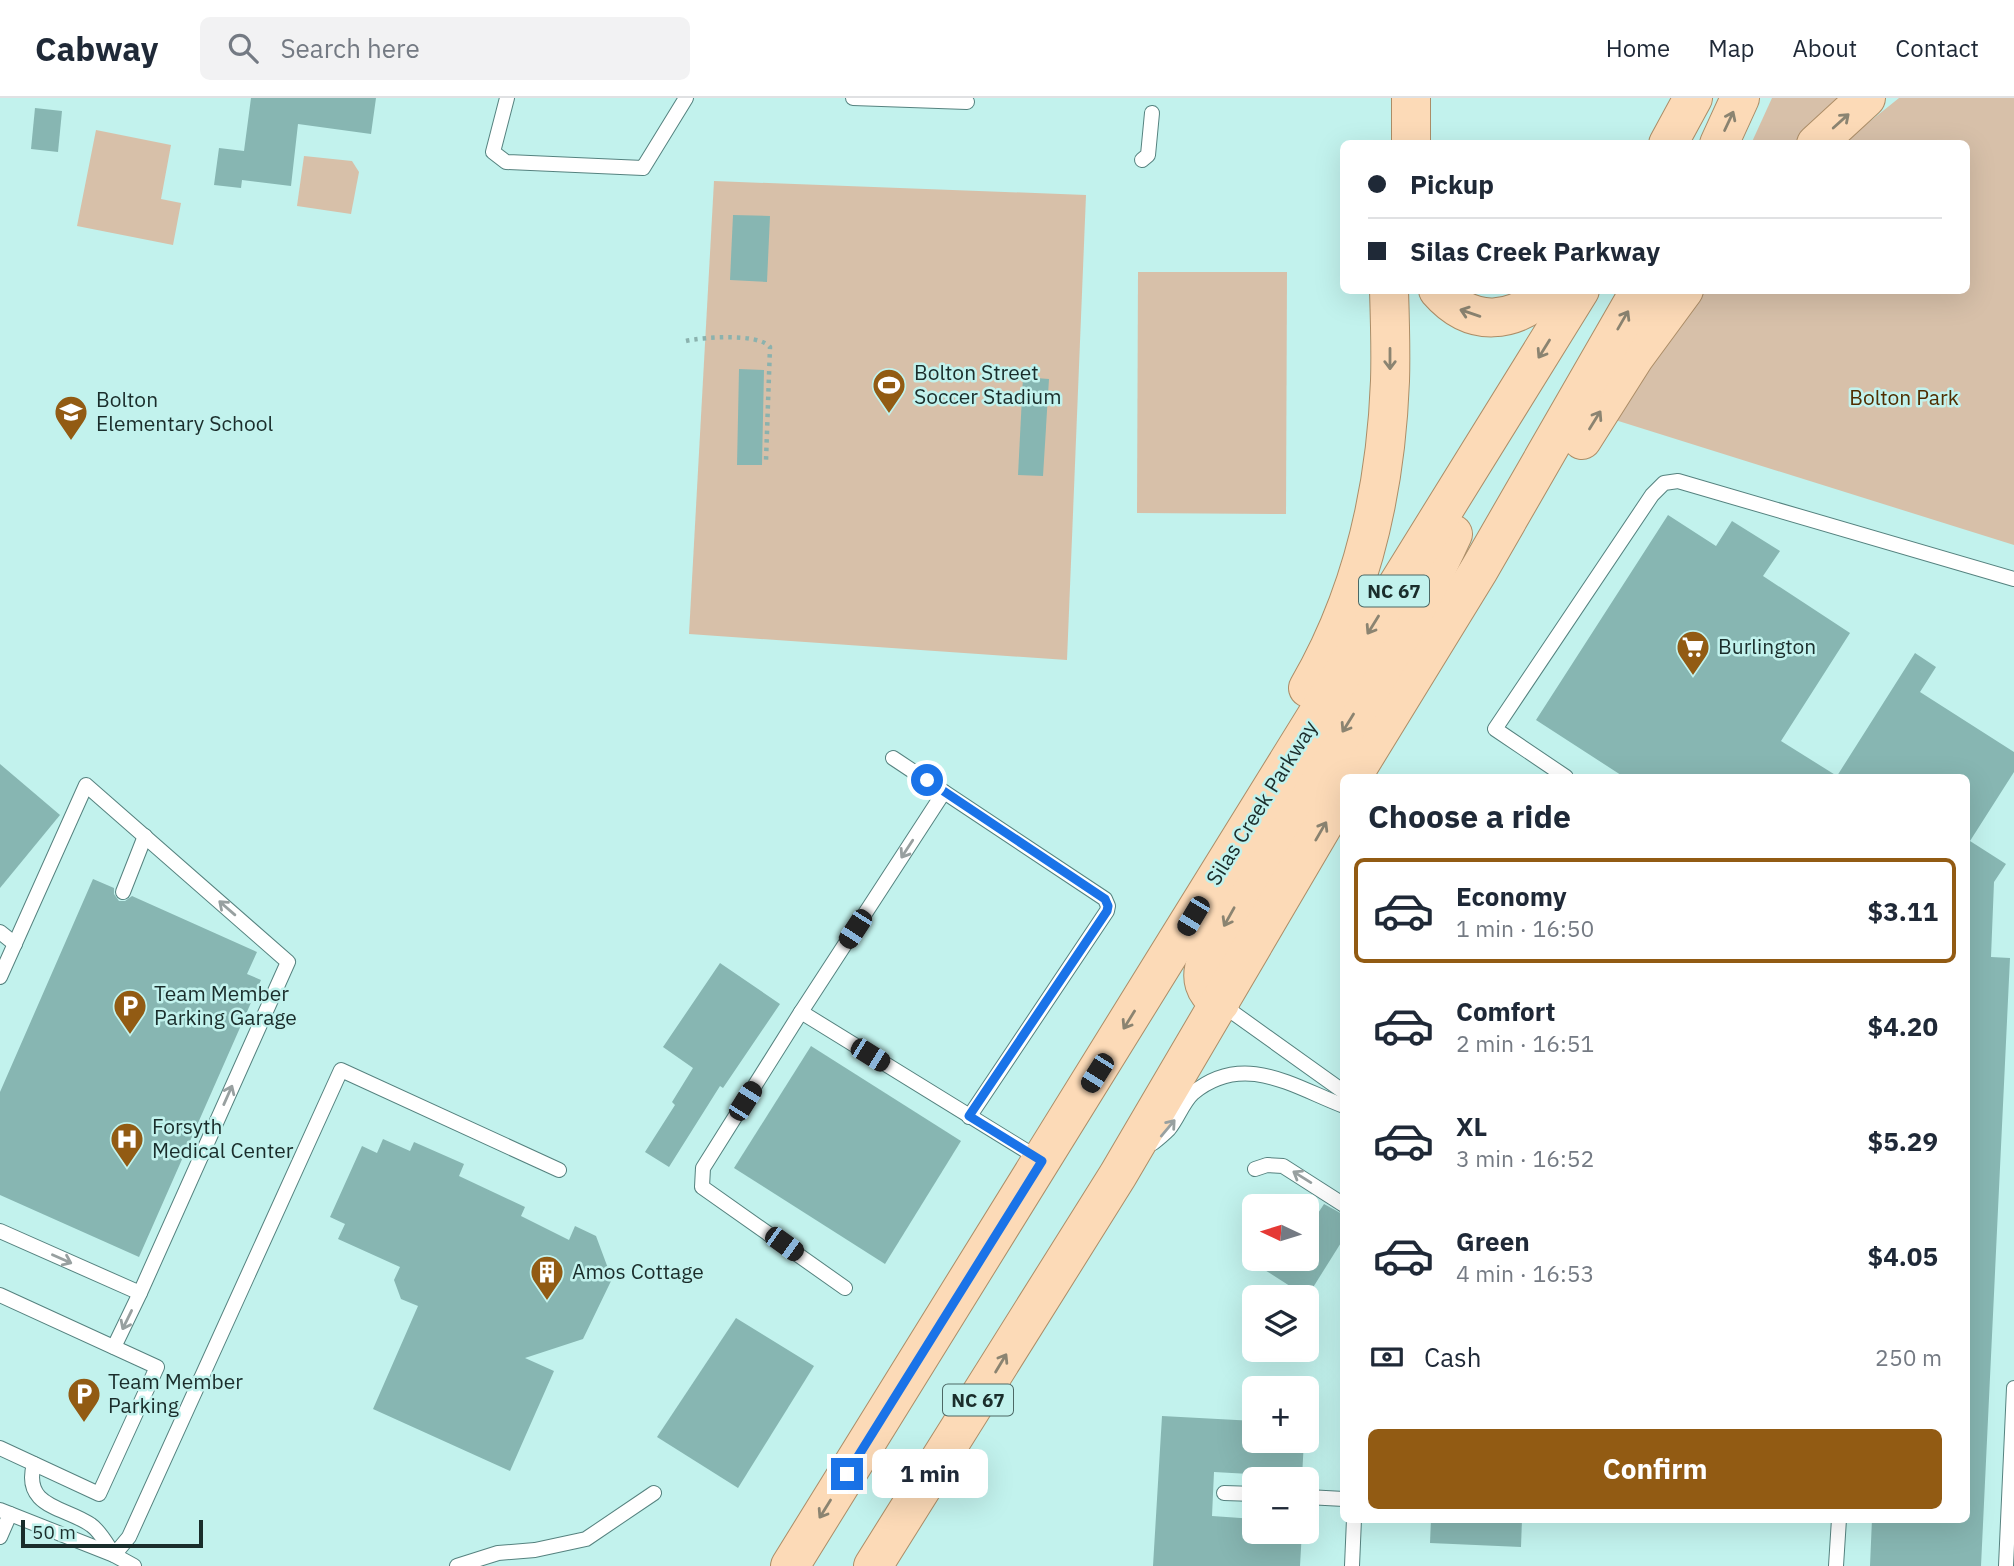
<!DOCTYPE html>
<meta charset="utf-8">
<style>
:root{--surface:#fff;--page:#f2f2f3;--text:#1f2937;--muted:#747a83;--line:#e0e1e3;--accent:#925b13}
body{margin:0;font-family:"IBM Plex Sans",sans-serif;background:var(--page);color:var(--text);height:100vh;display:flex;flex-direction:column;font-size:26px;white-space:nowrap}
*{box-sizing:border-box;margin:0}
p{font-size:23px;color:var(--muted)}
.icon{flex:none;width:38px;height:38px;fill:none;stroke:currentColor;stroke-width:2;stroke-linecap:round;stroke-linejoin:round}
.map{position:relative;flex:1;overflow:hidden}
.panel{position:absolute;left:1340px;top:676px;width:630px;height:749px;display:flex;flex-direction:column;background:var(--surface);border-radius:10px;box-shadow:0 7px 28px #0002}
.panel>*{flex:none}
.top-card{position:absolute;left:1340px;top:42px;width:630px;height:154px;border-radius:10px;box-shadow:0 7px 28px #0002;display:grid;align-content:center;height:154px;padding:0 28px;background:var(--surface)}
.needle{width:46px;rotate:274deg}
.buttons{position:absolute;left:1242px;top:1096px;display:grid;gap:14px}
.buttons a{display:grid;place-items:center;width:77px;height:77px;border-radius:10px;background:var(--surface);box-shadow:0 7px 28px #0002;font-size:35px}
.scale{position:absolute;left:21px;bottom:18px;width:182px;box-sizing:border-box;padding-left:7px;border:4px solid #1a2d2b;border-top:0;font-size:19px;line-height:24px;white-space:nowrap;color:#1a2d2b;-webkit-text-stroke:5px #c2f2ed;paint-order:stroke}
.end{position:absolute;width:32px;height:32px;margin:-16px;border:9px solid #1a73e8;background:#fff;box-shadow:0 0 0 4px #fff}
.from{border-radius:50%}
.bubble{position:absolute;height:49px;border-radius:10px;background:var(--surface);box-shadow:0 7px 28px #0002;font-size:23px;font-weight:700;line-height:49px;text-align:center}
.car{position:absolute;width:21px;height:42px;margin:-21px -10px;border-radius:9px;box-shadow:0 0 5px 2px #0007;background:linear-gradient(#222 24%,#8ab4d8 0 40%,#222 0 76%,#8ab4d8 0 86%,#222 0)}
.top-card b{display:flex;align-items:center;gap:24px;height:66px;font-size:26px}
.top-card b+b{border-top:2px solid var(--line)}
.top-card i{width:18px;height:18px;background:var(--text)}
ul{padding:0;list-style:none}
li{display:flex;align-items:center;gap:21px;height:105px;margin:0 14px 10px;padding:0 14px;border:4px solid transparent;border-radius:10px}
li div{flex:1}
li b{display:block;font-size:26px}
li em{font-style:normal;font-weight:700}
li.on{border-color:var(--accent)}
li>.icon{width:63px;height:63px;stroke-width:1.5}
h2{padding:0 28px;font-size:32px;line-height:84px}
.pay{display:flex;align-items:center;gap:18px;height:77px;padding:0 28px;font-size:26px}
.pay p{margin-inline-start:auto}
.primary-button{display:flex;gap:14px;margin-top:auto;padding:14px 28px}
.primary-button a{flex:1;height:80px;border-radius:10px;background:var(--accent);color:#fff;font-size:28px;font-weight:700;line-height:80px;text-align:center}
header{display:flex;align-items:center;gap:42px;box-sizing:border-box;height:98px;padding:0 35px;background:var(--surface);border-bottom:2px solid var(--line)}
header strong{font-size:33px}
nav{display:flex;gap:38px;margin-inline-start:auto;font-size:24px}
.search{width:490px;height:63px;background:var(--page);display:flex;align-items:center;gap:18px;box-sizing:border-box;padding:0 24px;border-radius:10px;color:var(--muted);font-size:26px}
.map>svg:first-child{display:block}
.green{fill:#d7c0a9}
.building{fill:#87b6b2}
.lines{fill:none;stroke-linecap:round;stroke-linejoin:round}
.service-casing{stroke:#55827f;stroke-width:16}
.primary-casing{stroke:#ac8d67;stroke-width:40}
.path{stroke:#8bb2ae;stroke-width:4.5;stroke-dasharray:3.5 5;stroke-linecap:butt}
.service{stroke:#fff;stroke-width:14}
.primary{stroke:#fcdab7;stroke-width:38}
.oneway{stroke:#8b8471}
.oneway2{stroke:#98a0a0}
.route{stroke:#1a73e8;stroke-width:9}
.labels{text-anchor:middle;stroke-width:5;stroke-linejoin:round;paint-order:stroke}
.shield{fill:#c2f2ed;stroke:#4c6865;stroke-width:2}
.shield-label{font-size:19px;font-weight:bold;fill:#1a2d2b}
.poi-label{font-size:21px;fill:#1a2d2b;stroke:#c2f2ed;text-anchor:start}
.park-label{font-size:21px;fill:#502d00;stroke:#c2f2ed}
.street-label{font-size:21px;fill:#1a2d2b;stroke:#c2f2ed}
</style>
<header>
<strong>Cabway</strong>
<div class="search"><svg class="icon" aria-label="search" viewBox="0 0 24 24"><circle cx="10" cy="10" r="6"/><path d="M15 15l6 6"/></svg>Search here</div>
<nav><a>Home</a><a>Map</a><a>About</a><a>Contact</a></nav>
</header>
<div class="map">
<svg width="2014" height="1468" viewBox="0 0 2014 1468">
<rect width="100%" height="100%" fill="#c2f2ed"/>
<g class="green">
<path d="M1772,0H1848L1795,45L1751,46Z"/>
<path d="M1899,0H2014V447L1612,321L1663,244L1703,193L1967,192V46L1843,45Z"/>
<path d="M96,32L171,47L161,101L181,105L173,147L77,128Z"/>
<path d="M304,58L352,63L359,74L351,116L297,108Z"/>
<path d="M714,83L1086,97L1067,562L689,536Z"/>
<path d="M1138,174H1287L1286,416L1137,415Z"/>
</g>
<g class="building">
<path d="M251,0H376L371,36L298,26L291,88L242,82L241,90L214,87L219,50L244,53Z"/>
<path d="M35,10L62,13L58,54L31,51Z"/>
<path d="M733,117L770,118L767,184L730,182Z"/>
<path d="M739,271L764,272L762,367H737Z"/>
<path d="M1023,279L1049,281L1043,378L1018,377Z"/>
<path d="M1668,417L1716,448L1732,423L1780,453L1763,478L1850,535L1781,643L1837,678L1915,555L1936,569L1920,594L2014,654V674L1970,743L2006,766L1994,784L1991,859L2010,860L1981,1468H1870L1872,1421H1967V679H1624L1536,622Z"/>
<path d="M0,666L60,717L0,790Z"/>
<path d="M93,781L114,790V796L119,803H125L132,798L257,854L247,876L261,882L139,1159L0,1097V994Z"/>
<path d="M720,865L780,906L723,990L720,988L669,1069L645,1054L675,1007L672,1004L693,970L663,949Z"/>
<path d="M811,948L961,1043L885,1166L734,1070Z"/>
<path d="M383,1041L410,1053L414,1044L464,1066L459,1078L525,1109L521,1118L569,1142L575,1128L596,1138L612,1181L583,1241L525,1260L554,1273L510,1373L373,1311L418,1208L401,1201L394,1182L400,1169L338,1141L345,1126L330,1119L362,1048L377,1055Z"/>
<path d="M1324,1106L1344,1117V1140L1307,1199L1246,1160H1307V1132Z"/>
<path d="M736,1220L814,1268L738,1390L657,1339Z"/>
<path d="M1162,1318L1255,1323V1342H1304L1302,1379L1214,1374L1212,1418L1255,1421V1433H1302L1300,1468H1153Z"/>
<path d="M1431,1421H1522L1521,1449L1430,1445Z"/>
</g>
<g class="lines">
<defs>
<g id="service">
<path d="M507,0L493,54L506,64L643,70L686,0"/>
<path d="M853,0L967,4"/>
<path d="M1142,62L1148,57L1152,15"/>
<path d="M893,660L1105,801L1108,808L1107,813L969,1019"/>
<path d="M1566,679L1495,631L1652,397L1664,385L1678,383L2014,481"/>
<path d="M123,794L145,738"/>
<path d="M0,834L15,846"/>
<path d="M0,879L86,687L288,864L140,1195L0,1133"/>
<path d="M1221,906L1344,994"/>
<path d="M801,914L944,694"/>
<path d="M1153,1045C1158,1041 1164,1036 1169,1031C1178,1020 1183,1004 1193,995C1244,953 1294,989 1344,1008"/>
<path d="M1255,1071L1267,1067L1283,1068L1344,1107"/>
<path d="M845,1190L702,1089L703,1070L801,914L1041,1062"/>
<path d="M0,1197L157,1269L99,1396L0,1350"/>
<path d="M114,1249L140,1195"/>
<path d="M34,1366C22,1410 66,1409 91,1427C100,1433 108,1448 114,1457L129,1439L341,972L559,1072"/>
<path d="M1224,1395L1255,1396"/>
<path d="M1307,1399L1344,1401"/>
<path d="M0,1412L114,1457L134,1468"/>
<path d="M0,1439L10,1416"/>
<path d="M457,1468L498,1455L535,1452L586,1441L654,1395"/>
<path d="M1352,1468L1354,1421"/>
<path d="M1836,1468L1839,1421"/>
<path d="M2006,1468L2014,1290"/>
</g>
<g id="primary">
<path d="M1411,0V46"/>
<path d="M1668,46L1693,0"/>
<path d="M1719,46L1740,0"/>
<path d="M1816,46L1866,0"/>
<path d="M1438,192C1472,231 1514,226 1550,192"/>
<path d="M1582,342L1634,260L1684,192"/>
<path d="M1308,590C1362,497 1386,389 1390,283C1391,253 1390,223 1389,192"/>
<path d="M1352,679L1479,472L1640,192"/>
<path d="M1220,905C1204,894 1199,880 1207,861C1284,716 1385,586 1453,436"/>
<path d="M790,1468L1580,192"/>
<path d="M873,1468L1118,1077L1344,692"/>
</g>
</defs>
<use href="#service" class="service-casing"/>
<use href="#primary" class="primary-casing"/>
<path class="path" d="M686,243C703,239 759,235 770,249L766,362"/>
<use href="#service" class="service"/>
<use href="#primary" class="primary"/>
</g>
<defs><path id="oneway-shaft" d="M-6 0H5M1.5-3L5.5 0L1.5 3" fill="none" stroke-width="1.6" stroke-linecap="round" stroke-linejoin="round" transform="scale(1.75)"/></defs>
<g class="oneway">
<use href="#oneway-shaft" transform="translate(1729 23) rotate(-65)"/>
<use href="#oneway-shaft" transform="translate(1841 23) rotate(-42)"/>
<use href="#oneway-shaft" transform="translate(1470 215) rotate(-161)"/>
<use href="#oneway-shaft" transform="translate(1623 222) rotate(-60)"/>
<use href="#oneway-shaft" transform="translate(1544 251) rotate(122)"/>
<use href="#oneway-shaft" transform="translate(1390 261) rotate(90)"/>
<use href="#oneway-shaft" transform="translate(1595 322) rotate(-58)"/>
<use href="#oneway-shaft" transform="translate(1373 527) rotate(122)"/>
<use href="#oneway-shaft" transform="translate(1348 625) rotate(122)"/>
<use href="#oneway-shaft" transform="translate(1321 733) rotate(-60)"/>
<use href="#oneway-shaft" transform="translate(1229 819) rotate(119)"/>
<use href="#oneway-shaft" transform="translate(1129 922) rotate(122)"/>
<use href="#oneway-shaft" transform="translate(1001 1265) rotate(-59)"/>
<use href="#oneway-shaft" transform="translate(825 1411) rotate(122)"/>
</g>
<g class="oneway2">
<use href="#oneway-shaft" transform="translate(907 751) rotate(123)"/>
<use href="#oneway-shaft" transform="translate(227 810) rotate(-139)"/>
<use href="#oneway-shaft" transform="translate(228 997) rotate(-66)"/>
<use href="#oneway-shaft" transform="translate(1168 1030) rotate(-50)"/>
<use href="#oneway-shaft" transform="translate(1302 1079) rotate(-148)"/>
<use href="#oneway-shaft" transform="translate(62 1161) rotate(24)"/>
<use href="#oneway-shaft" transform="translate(127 1222) rotate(116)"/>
</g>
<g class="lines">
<path class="route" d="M847,1376L1042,1063L969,1018L1107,813L1108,808L1105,801L927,682"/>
</g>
<defs>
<symbol id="stadium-pin" viewBox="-11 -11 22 30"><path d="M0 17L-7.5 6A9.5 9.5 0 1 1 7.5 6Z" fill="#925b13" stroke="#c2f2ed"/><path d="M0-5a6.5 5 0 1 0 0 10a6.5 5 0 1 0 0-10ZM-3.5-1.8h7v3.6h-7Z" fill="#fff"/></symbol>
<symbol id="school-pin" viewBox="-11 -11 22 30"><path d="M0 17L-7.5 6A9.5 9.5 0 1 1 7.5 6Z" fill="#925b13" stroke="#c2f2ed"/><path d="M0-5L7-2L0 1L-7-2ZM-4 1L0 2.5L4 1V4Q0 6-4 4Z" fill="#fff"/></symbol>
<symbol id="supermarket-pin" viewBox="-11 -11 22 30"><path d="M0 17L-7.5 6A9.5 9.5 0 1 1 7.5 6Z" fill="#925b13" stroke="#c2f2ed"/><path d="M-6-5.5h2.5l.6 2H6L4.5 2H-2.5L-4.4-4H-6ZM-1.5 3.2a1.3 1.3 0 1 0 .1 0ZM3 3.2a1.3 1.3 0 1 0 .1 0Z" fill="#fff"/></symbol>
<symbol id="parking-pin" viewBox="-11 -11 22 30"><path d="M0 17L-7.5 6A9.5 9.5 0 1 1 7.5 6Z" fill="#925b13" stroke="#c2f2ed"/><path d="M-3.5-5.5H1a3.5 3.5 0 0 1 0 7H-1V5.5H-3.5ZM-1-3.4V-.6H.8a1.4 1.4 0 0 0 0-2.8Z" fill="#fff"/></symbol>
<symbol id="hospital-pin" viewBox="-11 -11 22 30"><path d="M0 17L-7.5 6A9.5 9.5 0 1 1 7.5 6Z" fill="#925b13" stroke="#c2f2ed"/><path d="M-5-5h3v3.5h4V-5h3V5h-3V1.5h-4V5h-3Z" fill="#fff"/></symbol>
<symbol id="building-pin" viewBox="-11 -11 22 30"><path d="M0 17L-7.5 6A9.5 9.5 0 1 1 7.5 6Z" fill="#925b13" stroke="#c2f2ed"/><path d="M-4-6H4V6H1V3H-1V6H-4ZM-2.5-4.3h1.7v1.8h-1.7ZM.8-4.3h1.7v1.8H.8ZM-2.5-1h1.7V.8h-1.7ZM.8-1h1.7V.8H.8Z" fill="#fff"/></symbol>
</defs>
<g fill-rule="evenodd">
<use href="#stadium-pin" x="870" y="268" width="38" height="52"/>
<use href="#school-pin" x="52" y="295" width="38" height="52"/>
<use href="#supermarket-pin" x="1674" y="530" width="38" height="52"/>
<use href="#parking-pin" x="111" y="889" width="38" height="52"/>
<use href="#hospital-pin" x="108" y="1022" width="38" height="52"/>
<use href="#building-pin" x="528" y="1155" width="38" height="52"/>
<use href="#parking-pin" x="65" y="1277" width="38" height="52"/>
</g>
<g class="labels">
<g class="shield">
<rect x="1359" y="477.5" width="70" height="31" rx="5"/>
<rect x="943" y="1286.5" width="70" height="31" rx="5"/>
</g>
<g class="shield-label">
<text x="1394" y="500">NC 67</text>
<text x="978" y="1309">NC 67</text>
</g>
<g class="poi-label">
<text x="914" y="282">Bolton Street<tspan x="914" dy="24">Soccer Stadium</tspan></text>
<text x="96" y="309">Bolton<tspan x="96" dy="24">Elementary School</tspan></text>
<text x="1718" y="556">Burlington</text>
<text x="154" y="903">Team Member<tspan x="154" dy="24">Parking Garage</tspan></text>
<text x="152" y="1036">Forsyth<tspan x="152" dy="24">Medical Center</tspan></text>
<text x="572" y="1181">Amos Cottage</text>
<text x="108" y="1291">Team Member<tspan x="108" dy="24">Parking</tspan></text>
</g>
<g class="park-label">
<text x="1904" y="307">Bolton Park</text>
</g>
<g class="street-label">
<text transform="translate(1262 705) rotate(-58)" y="7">Silas Creek Parkway</text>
</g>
</g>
</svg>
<div class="buttons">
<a><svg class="needle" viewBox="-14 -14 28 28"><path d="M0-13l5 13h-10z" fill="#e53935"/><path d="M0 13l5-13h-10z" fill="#747a83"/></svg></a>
<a><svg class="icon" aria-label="layers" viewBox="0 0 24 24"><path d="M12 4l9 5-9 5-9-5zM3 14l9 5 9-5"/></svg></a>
<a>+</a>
<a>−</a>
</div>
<div class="scale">50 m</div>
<i class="end from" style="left:927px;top:682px"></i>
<i class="end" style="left:847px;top:1376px"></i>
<div class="bubble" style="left:872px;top:1351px;width:116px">1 min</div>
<i class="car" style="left:1193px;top:818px;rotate:211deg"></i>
<i class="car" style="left:855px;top:831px;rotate:213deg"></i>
<i class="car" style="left:870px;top:957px;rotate:122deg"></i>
<i class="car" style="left:1097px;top:975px;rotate:212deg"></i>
<i class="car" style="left:745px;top:1003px;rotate:32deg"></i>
<i class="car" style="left:784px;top:1146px;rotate:126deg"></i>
<div class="top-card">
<b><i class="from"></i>Pickup</b>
<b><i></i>Silas Creek Parkway</b>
</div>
<section class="panel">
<h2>Choose a ride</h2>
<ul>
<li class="on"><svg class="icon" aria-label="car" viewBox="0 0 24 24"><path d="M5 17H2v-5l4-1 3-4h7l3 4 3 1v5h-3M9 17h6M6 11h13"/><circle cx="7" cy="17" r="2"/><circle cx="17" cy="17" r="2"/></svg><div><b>Economy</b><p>1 min · 16:50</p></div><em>$3.11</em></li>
<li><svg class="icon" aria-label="car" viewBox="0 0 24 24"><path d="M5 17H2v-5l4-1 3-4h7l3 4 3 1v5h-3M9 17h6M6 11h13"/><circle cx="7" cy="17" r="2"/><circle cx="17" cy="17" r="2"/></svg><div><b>Comfort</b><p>2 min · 16:51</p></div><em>$4.20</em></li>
<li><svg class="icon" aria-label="car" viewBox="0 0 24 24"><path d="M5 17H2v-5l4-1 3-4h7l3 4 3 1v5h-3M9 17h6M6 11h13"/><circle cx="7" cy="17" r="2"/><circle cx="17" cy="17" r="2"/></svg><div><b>XL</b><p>3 min · 16:52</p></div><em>$5.29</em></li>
<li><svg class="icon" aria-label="car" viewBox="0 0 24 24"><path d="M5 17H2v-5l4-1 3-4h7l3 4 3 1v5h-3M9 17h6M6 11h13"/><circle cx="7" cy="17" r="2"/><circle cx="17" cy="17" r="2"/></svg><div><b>Green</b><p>4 min · 16:53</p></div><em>$4.05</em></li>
</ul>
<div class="pay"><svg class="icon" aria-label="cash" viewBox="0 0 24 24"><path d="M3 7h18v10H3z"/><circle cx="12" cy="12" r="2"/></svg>Cash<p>250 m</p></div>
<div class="primary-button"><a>Confirm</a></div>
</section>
</div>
